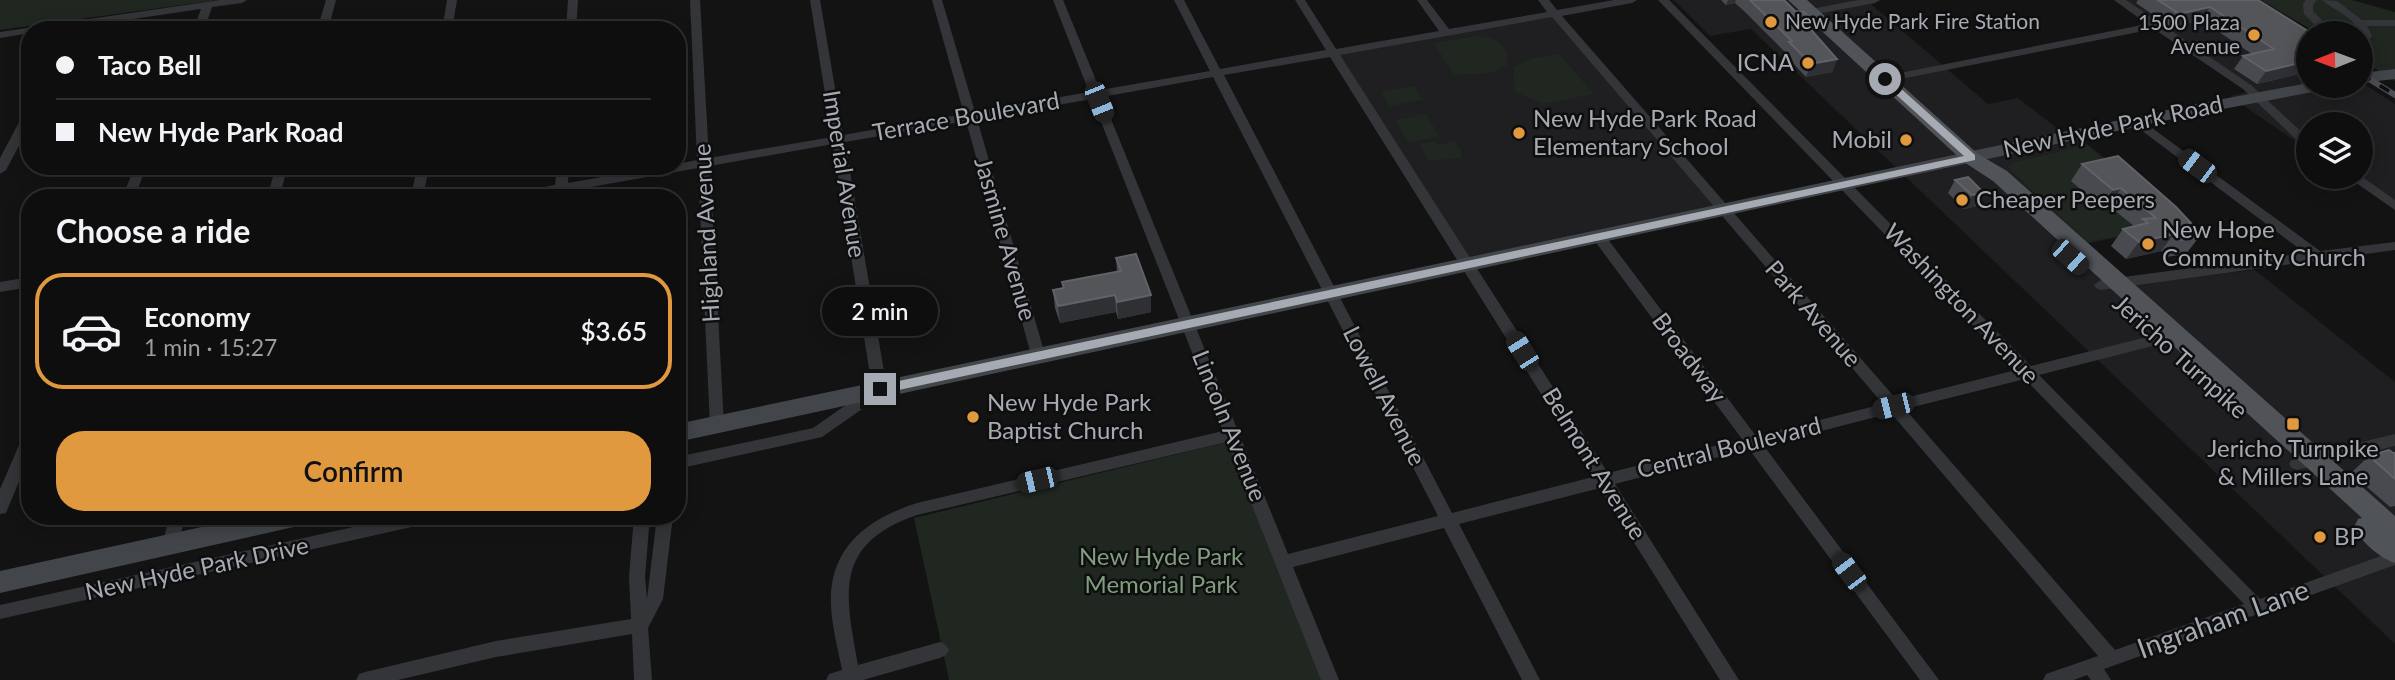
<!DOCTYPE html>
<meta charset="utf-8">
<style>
:root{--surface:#0e0e0f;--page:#1c1c1d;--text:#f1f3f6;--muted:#9b9c9e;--line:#2e2e2f;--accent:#e0993f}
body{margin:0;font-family:Lato,sans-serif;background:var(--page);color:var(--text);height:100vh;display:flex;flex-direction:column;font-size:26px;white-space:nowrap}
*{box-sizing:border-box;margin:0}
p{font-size:23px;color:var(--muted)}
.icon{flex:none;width:38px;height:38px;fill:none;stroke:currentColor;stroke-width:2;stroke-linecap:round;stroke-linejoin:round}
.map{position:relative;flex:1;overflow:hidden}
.details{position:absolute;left:21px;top:189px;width:665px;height:336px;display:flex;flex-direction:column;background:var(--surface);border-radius:28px;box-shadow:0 4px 18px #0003,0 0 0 2px var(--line)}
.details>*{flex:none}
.hud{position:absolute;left:21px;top:21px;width:665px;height:154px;border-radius:28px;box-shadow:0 4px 18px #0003,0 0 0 2px var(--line);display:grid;align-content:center;height:154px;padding:0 35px;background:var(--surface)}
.needle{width:46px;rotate:269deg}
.tools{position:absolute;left:2296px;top:21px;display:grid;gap:14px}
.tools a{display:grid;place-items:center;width:77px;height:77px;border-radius:50%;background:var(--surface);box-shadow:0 4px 18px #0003,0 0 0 2px var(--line);font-size:35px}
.end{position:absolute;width:32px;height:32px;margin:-16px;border:9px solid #a6abb3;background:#111;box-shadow:0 0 0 4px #111}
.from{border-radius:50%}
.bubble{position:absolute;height:49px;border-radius:24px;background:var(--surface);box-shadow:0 4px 18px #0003,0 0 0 2px var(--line);font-size:23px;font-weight:600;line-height:49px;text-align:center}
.car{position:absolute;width:21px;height:42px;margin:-21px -10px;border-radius:9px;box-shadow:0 0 5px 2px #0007;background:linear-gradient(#222 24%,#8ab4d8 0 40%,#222 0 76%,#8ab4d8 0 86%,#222 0)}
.hud b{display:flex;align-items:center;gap:24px;height:66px;font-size:26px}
.hud b+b{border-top:2px solid var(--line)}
.hud i{width:18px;height:18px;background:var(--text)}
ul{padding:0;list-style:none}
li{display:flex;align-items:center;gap:21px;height:116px;margin:0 14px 10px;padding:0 21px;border:4px solid transparent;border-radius:28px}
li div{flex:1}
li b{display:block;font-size:26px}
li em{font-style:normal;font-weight:600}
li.selected{border-color:var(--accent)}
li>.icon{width:63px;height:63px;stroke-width:1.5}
h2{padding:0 35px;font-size:32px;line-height:84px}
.cta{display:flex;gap:14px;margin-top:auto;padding:14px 35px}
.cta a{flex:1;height:80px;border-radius:28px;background:var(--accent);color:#111;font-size:28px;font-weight:600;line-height:80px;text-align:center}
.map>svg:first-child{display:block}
.built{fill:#1f1f21}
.green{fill:#1f2720}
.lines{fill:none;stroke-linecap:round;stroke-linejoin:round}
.minor{fill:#343539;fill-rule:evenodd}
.secondary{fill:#424549;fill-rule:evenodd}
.primary{fill:#505358;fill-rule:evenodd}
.rail-casing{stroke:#4b4e52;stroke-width:6}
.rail{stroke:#0e0e0f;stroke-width:3.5;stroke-dasharray:11;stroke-linecap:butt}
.wall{fill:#494a4f}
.shaded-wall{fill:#2f3033}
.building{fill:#535559;stroke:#606267;stroke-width:2}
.route{fill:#a6abb3}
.poi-dot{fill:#e0993f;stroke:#0e0e0f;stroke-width:2.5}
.labels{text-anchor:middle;stroke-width:5;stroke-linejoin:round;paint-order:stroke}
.far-poi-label{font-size:21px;fill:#a6abb3;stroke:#0e0e0f;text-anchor:start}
.poi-label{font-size:24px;fill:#a6abb3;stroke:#0e0e0f;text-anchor:start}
.street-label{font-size:24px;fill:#a6abb3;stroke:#0e0e0f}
.park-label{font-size:24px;fill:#809d7e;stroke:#0e0e0f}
.near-street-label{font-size:28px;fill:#a6abb3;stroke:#0e0e0f}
</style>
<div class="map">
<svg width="2395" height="680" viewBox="0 0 2395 680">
<rect width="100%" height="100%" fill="#131314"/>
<g class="built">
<path d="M1674,0H1866L1988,104L2018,98L2071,139L2079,137L2183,224L2079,245L2121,285L2255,270L2395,382V644L1751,29L1710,36Z"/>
<path d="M2123,0H2231L2308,49V86H2361V82L2395,104V210L2347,177H2361V124H2308V150L2230,96L2256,90Z"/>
<path d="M1554,16L1721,211L1468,265L1335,54Z"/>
</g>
<g class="green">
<path d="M0,0H218L0,30Z"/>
<path d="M2261,0H2352L2395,12V81L2361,60V33H2317Z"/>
<path d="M1478,36C1496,37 1511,47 1506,66L1491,73L1454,75L1434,43Z"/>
<path d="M1559,54L1594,94L1543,104L1515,92L1513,80L1514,67L1536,57Z"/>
<path d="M1413,86L1423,100L1390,106L1381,92Z"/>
<path d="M1426,114L1440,137L1408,142L1395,120Z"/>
<path d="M1435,141L1438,145L1454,141L1462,152L1460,158L1429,161L1419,144Z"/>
<path d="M2087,145L2179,223L2088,242L2007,167L2011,163Z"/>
<path d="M1228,442L1324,680H949L914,518Z"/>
</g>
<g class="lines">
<g class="minor">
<path d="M220,0H247L242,3L212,7L204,30H193L201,9L58,30H30V33L0,38V32Z"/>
<path d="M326,0H336L328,30H317Z"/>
<path d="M447,0H457L452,30H442Z"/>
<path d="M568,0H578L576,30H566Z"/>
<path d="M690,0H700L709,158L832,137L810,0H820L843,135L964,114L932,0H942L975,112L1089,92L1053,0H1063L1100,90L1210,71L1174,0H1184L1220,69L1326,50L1295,0H1305L1336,49L1439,31L1417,0H1427L1449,29L1547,12L1538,0H1549L1557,10L1614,0H1637L1632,3L1562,16L1897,400L2016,370L1658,0H1669L2031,366L2175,330L2180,331L2182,335L2180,339L2039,375L2260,599L2395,551V565L2104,669L2111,680H2091L2087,675L2074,680H2043L2046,674L2098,656L1891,413L1764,446L1939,680H1920L1749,449L1615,484L1739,680H1720L1600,488L1459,524L1540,680H1522L1444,528L1293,567L1339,680H1321L1227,442L917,515C833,544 845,594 858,665L940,642L946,645L949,650L946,655L940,658L863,680H826L829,674L842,670C838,649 832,627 831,606C828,548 867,519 917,503L1223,431L1092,99L977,119L1046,358L1044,362H1034L1032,358L966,121L845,142L887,389L885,393L822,437L677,469V457L813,428L872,387L833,144L710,166L724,425L722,429H712L710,425L698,168L568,191L566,198H556L555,193L531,198H500L506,194L555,185L557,166H569L568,183L664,166H677V164L697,160ZM1552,17L1883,404L1756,436L1604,234H1594L1593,237L1594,240L1742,439L1608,473L1340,55ZM1330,57L1593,477L1452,513L1224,75ZM1213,77L1438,516L1288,554L1102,97ZM2025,379L2244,604L2115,650L1905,409Z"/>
<path d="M1858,0H1880L1875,3L1811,15L1806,12L1811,9Z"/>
<path d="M2114,0H2126L2251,85L2308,138V148L2304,147L2243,89L2154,29L1885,82L1879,79L1885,76L2147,24Z"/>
<path d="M2306,0H2317L2313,5V11L2334,33H2323L2304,14L2303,4Z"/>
<path d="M2322,0L2337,1L2362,20H2395V26H2367L2372,36L2365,44L2361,45C2361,18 2340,15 2322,0Z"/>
<path d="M30,109V125L6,170L0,174V158L24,113Z"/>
<path d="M2137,117L2320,251L2395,242V250L2101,290L2096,288L2094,285L2101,280L2305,253L2133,124V118Z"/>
<path d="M135,166H147L134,198H122Z"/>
<path d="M276,166H288L279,198H267Z"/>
<path d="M417,166H429L423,198H411Z"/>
<path d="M2361,176L2395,200V210L2348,177Z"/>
<path d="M30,277V287L0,292V282Z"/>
<path d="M30,430V455L8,508L6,513L0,514V489L23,436L25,432Z"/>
<path d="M2395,434V446L2297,470L2292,468L2289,464L2292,460L2297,458Z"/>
<path d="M170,516H186L176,549L170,551L164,549L162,544Z"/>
<path d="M403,516H442L440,521L434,522L0,619V605Z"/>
<path d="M634,516H650L645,577L647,599L657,516H673L663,599L648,628L652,680H634L632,634L496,657L398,680H356L359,674L365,672L496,641L631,619L629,577Z"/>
</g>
<g class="secondary">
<path d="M2395,69V79L2361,83V73Z"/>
<path d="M2308,83V86H2327L2318,91L2191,115L677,442V424L2191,105Z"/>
<path d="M252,516H310L306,523L298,526L0,593V571Z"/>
</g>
<path class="primary" d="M1788,0H1807L1978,154L2007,171L2395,516V563C2380,558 2361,542 2354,527L2358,519L2362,518L1993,181L1964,162Z"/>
<defs>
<path id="rail" d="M2361,74L2395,95"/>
</defs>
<use href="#rail" class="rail-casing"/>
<use href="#rail" class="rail"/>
</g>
<g class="wall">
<path d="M1721,0H1784L1795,11L1815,23L1812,30L1837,59L1832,72L1806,77L1784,54L1785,52L1744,11L1735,3L1726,5Z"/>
<path d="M2138,0H2258L2308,33V72L2257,84L2234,69L2243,56L2252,54L2201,20L2171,27L2136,3Z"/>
<path d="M2082,164L2191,223L2189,227L2199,237L2186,254L2166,257L2161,251L2126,259L2111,246L2123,229L2134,226L2109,206L2101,207L2071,181Z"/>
<path d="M1968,177L1977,206L1964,209L1948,193L1955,180Z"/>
<path d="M1116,258L1151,295V312L1118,319L1116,312L1060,323L1055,308L1053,290L1063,288L1062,282L1117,272Z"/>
<path d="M2395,453V506L2390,507L2351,473L2369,456Z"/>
</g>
<g class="shaded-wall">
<path d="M1728,0H1736L1735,3L1726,5Z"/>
<path d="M2210,7L2201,20L2171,27L2179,14Z"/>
<path d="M1815,23L1810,35L1806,24Z"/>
<path d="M1837,59L1832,72L1806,77L1811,64Z"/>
<path d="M2308,61V72L2257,84L2266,71Z"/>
<path d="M2121,188L2109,206L2101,207L2113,190Z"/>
<path d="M1984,193L1977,206L1964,209L1972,195Z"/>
<path d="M2174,234L2161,251L2126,259L2139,242Z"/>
<path d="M1115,295L1116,312L1060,323L1058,306Z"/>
<path d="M1151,295V312L1118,319L1117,302Z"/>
</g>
<g class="building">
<path d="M1750,0H1784L1795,11L1804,12L1815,23L1806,24L1837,59L1811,64L1789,42L1792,41Z"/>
<path d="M2158,0H2258L2311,33H2308V61L2266,71L2243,56L2274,49L2210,7L2179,14Z"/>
<path d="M2118,156L2176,207L2191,223L2186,224L2199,237L2179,240L2174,234L2139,242L2123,229L2148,223L2143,219L2156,218L2121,188L2113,190L2082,164Z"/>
<path d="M1968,177L1984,193L1972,195L1955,180Z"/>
<path d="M1136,254L1151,295L1117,302L1115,295L1058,306L1053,290L1064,288L1062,282L1121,271L1116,258Z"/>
<path d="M2389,450L2393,453H2395V479L2369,456Z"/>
</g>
<path class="route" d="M1881,77H1888L1975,155V160L880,394L874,389L880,385L1964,156L1881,81Z"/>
<g class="poi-dot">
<circle cx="1771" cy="22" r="7"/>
<circle cx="2254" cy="35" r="7"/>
<circle cx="1808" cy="63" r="7"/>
<circle cx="1519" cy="133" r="7"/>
<circle cx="1906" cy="140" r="7"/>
<circle cx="1962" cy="200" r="7"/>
<circle cx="2148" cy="244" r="7"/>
<circle cx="973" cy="417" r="7"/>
<rect x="2286" y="417" width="14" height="14" rx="3.5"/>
<circle cx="2320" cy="537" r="7"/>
</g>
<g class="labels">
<g class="far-poi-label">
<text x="1785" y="29">New Hyde Park Fire Station</text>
<text x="2240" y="30" text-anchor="end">1500 Plaza<tspan x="2240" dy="24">Avenue</tspan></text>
</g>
<g class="poi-label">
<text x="1794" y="71" text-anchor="end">ICNA</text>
<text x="1533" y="127">New Hyde Park Road<tspan x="1533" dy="28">Elementary School</tspan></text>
<text x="1892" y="148" text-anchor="end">Mobil</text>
<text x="1976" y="208">Cheaper Peepers</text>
<text x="2162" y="238">New Hope<tspan x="2162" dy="28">Community Church</tspan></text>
<text x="987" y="411">New Hyde Park<tspan x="987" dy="28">Baptist Church</tspan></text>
<text x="2293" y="457" text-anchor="middle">Jericho Turnpike<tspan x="2293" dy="28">&amp; Millers Lane</tspan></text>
<text x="2334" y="545">BP</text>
</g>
<g class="street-label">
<text transform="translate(966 117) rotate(-10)" y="8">Terrace Boulevard</text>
<text transform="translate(2113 127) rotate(-12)" y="8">New Hyde Park Road</text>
<text transform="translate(844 174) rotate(81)" y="8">Imperial Avenue</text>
<text transform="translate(707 233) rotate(-93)" y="8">Highland Avenue</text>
<text transform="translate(1005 239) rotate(74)" y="8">Jasmine Avenue</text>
<text transform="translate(1961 304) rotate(46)" y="8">Washington Avenue</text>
<text transform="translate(1813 314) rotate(49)" y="8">Park Avenue</text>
<text transform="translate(2180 357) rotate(42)" y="8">Jericho Turnpike</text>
<text transform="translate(1689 358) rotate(53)" y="8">Broadway</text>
<text transform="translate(1384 396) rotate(63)" y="8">Lowell Avenue</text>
<text transform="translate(1229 426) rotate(68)" y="8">Lincoln Avenue</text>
<text transform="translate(1729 448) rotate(-14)" y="8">Central Boulevard</text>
<text transform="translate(1594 464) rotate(58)" y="8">Belmont Avenue</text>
<text transform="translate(197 569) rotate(-12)" y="8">New Hyde Park Drive</text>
</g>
<g class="park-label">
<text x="1161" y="565">New Hyde Park<tspan x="1161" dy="28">Memorial Park</tspan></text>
</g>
<g class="near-street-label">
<text transform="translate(2223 619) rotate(-20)" y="10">Ingraham Lane</text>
</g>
</g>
</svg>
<div class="tools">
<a><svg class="needle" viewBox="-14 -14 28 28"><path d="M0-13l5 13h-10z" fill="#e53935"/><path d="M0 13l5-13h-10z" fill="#9b9c9e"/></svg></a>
<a><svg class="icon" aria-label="layers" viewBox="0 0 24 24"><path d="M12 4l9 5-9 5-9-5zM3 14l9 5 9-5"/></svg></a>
</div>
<i class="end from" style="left:1885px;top:79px"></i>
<i class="end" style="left:880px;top:389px"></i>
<div class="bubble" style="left:822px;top:287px;width:116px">2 min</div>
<i class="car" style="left:1099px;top:102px;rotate:158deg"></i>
<i class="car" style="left:2197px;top:166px;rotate:307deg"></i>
<i class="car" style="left:2070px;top:257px;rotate:132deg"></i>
<i class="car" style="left:1522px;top:351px;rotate:328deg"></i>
<i class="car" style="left:1893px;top:406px;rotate:256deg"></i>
<i class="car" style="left:1037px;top:480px;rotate:257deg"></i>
<i class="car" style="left:1849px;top:572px;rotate:323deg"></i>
<div class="hud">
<b><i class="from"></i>Taco Bell</b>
<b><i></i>New Hyde Park Road</b>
</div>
<section class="details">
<h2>Choose a ride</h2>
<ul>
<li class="selected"><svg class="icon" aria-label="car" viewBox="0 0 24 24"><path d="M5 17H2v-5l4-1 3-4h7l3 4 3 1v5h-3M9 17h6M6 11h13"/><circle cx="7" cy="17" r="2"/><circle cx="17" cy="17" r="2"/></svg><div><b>Economy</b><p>1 min · 15:27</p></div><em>$3.65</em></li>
</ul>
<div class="cta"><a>Confirm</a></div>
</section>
</div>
